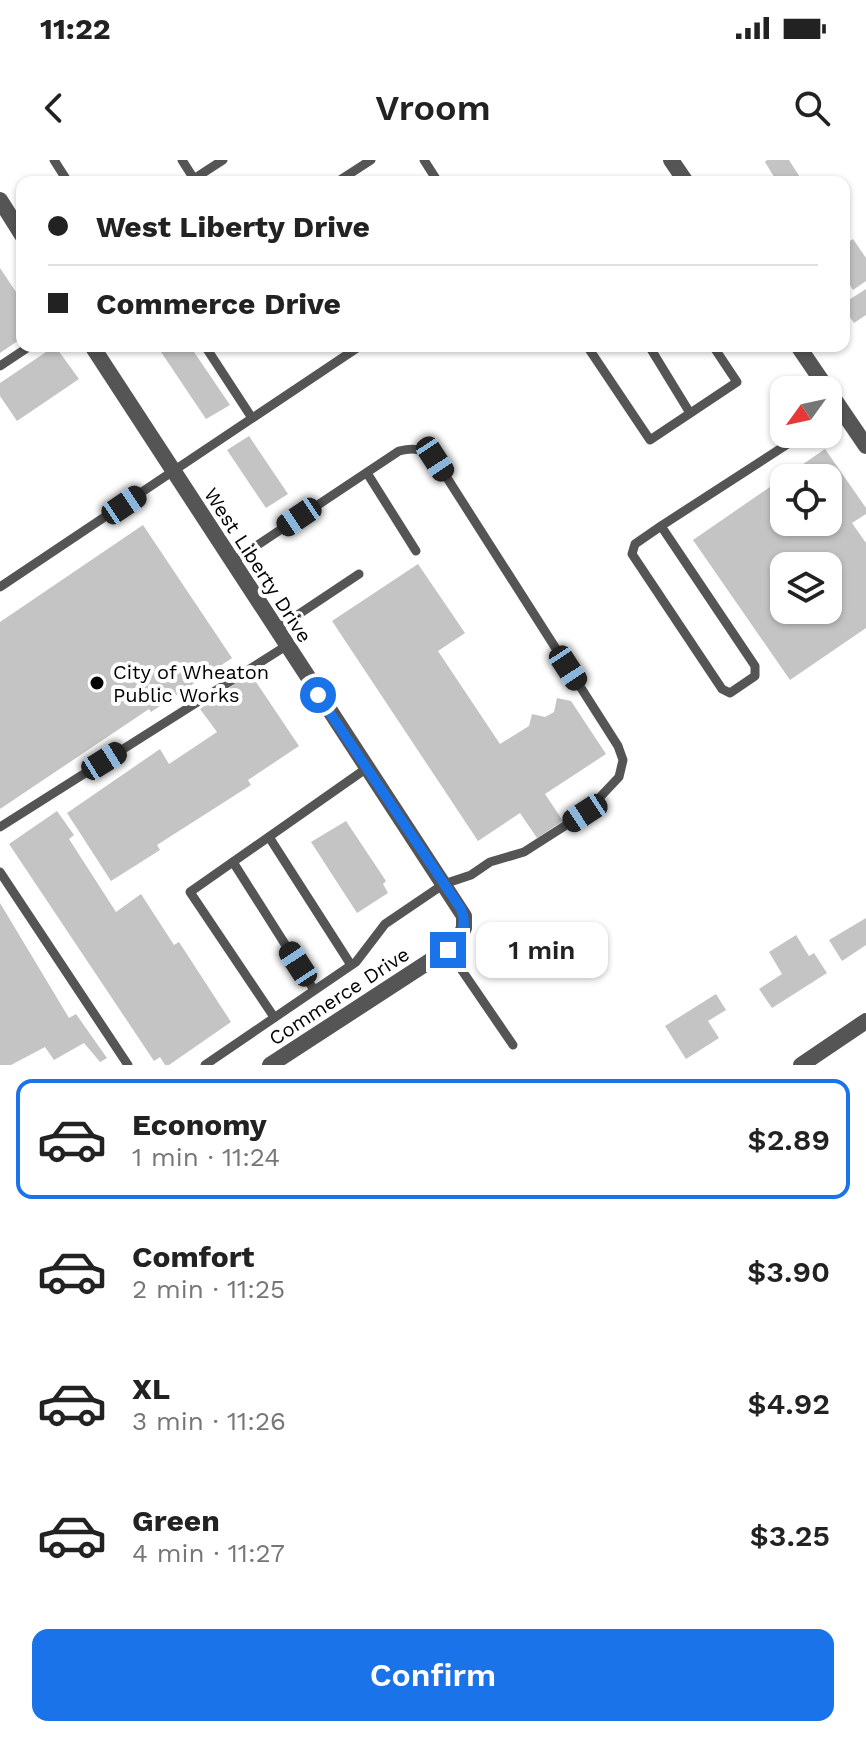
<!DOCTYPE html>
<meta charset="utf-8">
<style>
:root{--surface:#fff;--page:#f2f2f2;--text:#222;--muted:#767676;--line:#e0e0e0;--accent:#1a73e8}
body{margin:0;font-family:"Work Sans",sans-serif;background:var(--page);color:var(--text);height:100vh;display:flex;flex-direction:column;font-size:30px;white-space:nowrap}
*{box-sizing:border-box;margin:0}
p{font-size:26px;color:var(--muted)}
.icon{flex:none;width:44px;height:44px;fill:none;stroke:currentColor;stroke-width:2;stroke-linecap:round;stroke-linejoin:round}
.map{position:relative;height:905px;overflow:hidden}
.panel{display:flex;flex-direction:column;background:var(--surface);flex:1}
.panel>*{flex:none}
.guide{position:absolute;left:16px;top:16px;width:834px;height:176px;border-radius:16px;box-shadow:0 2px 6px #0004;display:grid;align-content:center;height:176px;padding:0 32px;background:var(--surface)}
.needle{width:52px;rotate:237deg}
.tools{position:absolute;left:770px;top:216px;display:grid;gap:16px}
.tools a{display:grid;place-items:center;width:72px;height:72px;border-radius:16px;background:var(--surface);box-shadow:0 2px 6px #0004;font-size:40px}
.end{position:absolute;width:36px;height:36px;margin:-18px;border:10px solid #1a73e8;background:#fff;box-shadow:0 0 0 4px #fff}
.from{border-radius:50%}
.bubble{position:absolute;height:56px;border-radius:16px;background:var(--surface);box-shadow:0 2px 6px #0004;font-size:26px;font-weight:600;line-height:56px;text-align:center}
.car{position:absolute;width:24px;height:48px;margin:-24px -12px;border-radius:10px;box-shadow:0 0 6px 2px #0007;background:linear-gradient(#222 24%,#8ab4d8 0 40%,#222 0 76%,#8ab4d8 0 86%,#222 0)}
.guide b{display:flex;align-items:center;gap:28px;height:76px;font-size:30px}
.guide b+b{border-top:2px solid var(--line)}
.guide i{width:20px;height:20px;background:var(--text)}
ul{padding:14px 0 0;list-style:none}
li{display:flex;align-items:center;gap:24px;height:120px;margin:0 16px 12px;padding:0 16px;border:4px solid transparent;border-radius:16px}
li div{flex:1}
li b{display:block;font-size:30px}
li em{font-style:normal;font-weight:600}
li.active{border-color:var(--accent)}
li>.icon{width:72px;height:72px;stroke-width:1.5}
.cta{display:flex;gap:16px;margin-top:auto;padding:16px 32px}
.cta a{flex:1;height:92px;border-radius:16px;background:var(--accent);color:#fff;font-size:32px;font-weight:600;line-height:92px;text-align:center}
.status{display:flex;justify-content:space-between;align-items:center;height:56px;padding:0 40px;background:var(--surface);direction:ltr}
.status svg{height:22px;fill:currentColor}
header{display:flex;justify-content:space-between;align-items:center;height:104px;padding:0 32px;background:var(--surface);font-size:36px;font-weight:600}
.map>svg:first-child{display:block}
.building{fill:#c4c4c4;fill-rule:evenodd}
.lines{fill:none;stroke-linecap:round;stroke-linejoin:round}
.service{stroke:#555;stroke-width:9}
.minor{stroke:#555;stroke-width:16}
.route{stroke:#1a73e8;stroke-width:10}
.poi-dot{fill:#000;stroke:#fff;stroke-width:3}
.labels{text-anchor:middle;stroke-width:8;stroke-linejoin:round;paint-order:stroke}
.street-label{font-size:20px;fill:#000;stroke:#fff}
.poi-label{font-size:20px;fill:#000;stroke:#fff;text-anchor:start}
</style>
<div class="status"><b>11:22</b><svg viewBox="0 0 49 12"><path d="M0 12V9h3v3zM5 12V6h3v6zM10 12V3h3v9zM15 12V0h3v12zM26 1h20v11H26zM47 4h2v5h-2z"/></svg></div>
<header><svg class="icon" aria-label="back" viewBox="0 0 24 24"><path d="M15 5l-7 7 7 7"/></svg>Vroom<svg class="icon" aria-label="search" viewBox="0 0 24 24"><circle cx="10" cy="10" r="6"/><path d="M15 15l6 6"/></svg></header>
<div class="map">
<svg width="866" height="905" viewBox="0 0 866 905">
<rect width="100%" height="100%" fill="#fff"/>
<g class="building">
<path d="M767,0H789L803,22H773L776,20L765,2Z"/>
<path d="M853,79L866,98V121L853,130L844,116V85Z"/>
<path d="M0,108L22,141V178L0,193Z"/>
<path d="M866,129V155L854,163L844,149V143Z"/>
<path d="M55,186L79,219L17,261L0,236V223Z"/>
<path d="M157,186H190L230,245L206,259Z"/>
<path d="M249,276L288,334L266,348L227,290Z"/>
<path d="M825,289L866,348V354L852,363L866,383V468L790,520L693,380ZM784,318H828V362H784ZM784,406H828V450H784Z"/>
<path d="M143,365L232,498L151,552L149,549L0,649V462Z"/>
<path d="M418,404L465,473L438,491L500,584L529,566L532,554L545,557L554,552L557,538L571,541L606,594L545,634L563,661L537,678L520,653L478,681L332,461Z"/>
<path d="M250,513L299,586L248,620L251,625L157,685L160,690L111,721L67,653L160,589L169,604L217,572L200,549Z"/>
<path d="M57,651L74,675L69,679L116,752L141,734L174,785L179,782L231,862L169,905H165L160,897L154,901L9,684Z"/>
<path d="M346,661L386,721L383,724L388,733L357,753L311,682Z"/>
<path d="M0,743L69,858L76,854L107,898L100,902L84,883L54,900L45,887L11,905H0Z"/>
<path d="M866,758V785L842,801L829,780Z"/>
<path d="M796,775L809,796L814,793L827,813L772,848L759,829L782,814L769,792Z"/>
<path d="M716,834L726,850L708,861L719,878L686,899L665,866Z"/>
</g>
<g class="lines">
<g class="service">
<path d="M54,0L68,22"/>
<path d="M182,0L194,19"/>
<path d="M424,0L438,22"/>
<path d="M189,22L223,0"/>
<path d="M337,22L371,0"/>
<path d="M205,186L252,258"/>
<path d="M587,186L650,280L737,222L713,186"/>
<path d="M649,186L690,253"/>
<path d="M0,206L30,186"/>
<path d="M828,258L841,250"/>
<path d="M367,313L416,391"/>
<path d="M661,366L755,506V516L730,533L722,529L632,394L635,384L661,366L803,274"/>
<path d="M0,427L360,186"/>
<path d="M275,470L359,414"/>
<path d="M0,667L286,486"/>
<path d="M269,677L351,805"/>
<path d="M233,702L314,830"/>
<path d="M0,712L128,905"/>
<path d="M448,790L513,885"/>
<path d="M274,857L190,732L367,608"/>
<path d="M205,905L356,802L385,764L444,724L471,715L490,702L524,692L585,653L619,617L623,600L618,586L435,299C422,289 415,287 399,291L232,402"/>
</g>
<g class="minor">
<path d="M671,0L686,22"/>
<path d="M0,40L22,75"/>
<path d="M92,186L464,756V768L456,784L270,905"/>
<path d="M798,186L828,230"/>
<path d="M828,230L866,286"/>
<path d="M801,905L866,861"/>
</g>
</g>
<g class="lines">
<path class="route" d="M318,535L461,749C468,766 462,779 448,790"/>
</g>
<circle class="poi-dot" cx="97" cy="523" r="8"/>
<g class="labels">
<g class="street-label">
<text transform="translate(258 405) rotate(57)" y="7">West Liberty Drive</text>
<text transform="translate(339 836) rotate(-33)" y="7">Commerce Drive</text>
</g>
<g class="poi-label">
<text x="113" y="519">City of Wheaton<tspan x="113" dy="23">Public Works</tspan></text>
</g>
</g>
</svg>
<div class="tools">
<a><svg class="needle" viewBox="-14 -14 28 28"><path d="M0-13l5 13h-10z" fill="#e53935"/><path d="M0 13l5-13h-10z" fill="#767676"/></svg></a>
<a><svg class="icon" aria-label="locate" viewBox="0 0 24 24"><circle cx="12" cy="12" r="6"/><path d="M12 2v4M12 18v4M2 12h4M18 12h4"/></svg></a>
<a><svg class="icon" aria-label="layers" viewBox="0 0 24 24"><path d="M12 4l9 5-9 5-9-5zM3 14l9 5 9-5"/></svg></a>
</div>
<i class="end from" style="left:318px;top:535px"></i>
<i class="end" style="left:448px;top:790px"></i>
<div class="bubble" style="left:476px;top:762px;width:132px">1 min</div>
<i class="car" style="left:435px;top:299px;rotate:147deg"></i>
<i class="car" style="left:124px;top:345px;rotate:56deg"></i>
<i class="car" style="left:299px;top:357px;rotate:236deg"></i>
<i class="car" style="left:568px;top:508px;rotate:147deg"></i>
<i class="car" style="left:104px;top:601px;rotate:58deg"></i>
<i class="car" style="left:585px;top:653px;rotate:237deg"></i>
<i class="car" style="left:298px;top:804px;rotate:327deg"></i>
<div class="guide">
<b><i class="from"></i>West Liberty Drive</b>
<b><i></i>Commerce Drive</b>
</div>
</div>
<section class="panel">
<ul>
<li class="active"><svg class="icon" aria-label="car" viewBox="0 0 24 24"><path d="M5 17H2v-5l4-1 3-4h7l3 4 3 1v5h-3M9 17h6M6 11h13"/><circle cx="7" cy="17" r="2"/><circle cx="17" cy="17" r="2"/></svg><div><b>Economy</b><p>1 min · 11:24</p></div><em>$2.89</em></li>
<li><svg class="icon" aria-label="car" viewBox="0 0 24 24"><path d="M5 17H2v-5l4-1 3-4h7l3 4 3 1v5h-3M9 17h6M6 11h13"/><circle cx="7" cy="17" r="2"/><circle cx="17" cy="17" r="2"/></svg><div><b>Comfort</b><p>2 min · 11:25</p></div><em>$3.90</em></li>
<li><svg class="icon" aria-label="car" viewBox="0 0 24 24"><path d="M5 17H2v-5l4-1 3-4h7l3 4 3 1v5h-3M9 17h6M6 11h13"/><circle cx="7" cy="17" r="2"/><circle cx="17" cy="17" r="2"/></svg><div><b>XL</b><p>3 min · 11:26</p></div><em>$4.92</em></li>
<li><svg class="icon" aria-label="car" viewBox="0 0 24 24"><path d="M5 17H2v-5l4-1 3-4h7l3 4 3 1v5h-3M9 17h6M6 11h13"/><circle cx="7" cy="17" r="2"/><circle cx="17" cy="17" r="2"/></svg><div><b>Green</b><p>4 min · 11:27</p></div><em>$3.25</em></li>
</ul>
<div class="cta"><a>Confirm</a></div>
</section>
